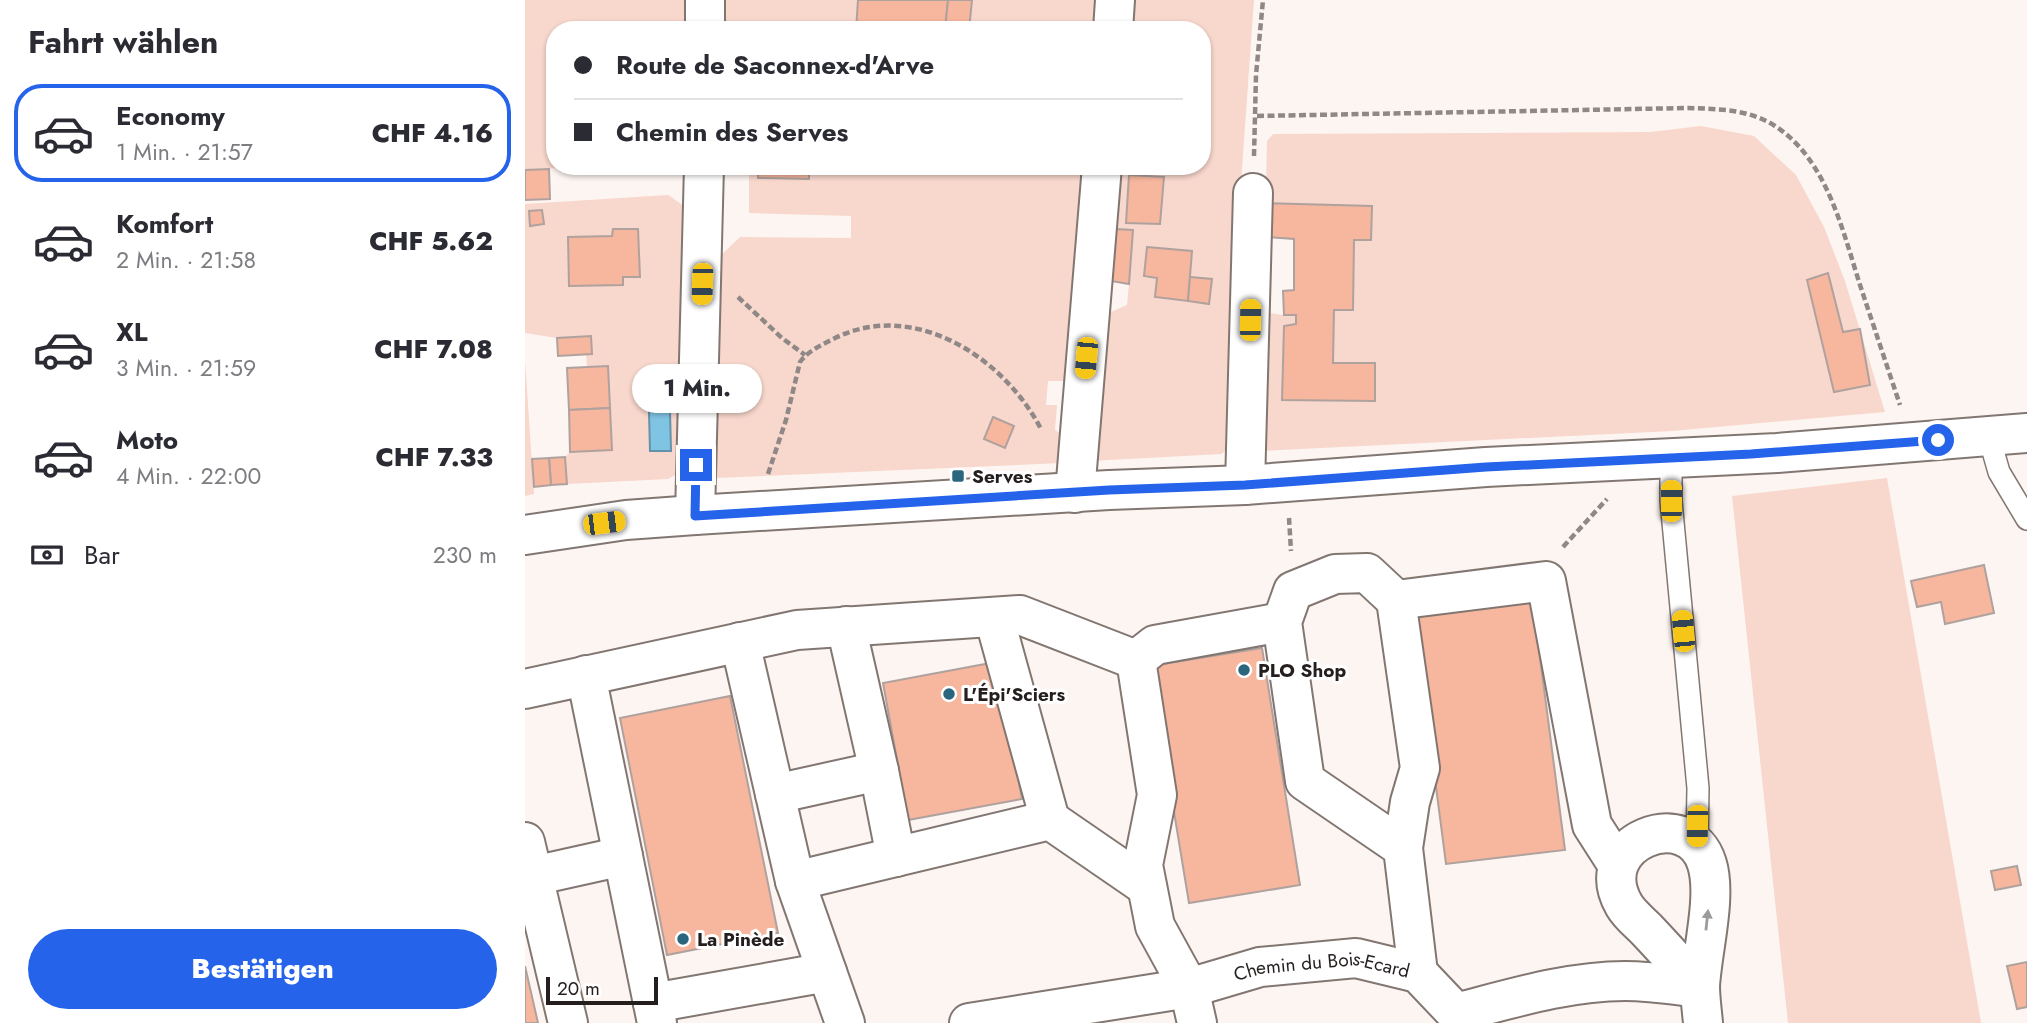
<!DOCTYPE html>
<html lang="de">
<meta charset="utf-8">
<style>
:root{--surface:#fff;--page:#f7f7f7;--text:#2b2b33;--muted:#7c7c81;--line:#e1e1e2;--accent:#2563eb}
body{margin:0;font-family:Jost,sans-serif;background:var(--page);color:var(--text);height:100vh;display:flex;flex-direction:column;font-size:26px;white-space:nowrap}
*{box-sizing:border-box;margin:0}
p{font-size:23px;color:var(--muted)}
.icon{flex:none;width:38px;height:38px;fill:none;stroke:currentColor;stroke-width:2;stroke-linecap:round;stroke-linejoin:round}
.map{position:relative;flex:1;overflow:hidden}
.panel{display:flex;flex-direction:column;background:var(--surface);width:525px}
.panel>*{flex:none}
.banner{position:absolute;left:21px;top:21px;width:665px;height:154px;border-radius:28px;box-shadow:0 2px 5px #0004;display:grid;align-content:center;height:154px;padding:0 28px;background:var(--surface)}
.scale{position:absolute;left:21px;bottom:18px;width:112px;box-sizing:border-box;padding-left:7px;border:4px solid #241f1e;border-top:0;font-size:19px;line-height:24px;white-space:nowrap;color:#241f1e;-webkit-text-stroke:5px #fff;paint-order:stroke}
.end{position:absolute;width:32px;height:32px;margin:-16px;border:9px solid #2563eb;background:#fff;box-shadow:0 0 0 4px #fff}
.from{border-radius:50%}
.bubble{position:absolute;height:49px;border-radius:24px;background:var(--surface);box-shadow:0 2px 5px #0004;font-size:23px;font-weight:800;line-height:49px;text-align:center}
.car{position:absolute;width:21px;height:42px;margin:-21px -10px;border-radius:9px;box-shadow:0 0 5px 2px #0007;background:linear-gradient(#f5c518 24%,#345 0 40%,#f5c518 0 76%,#345 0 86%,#f5c518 0)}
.banner b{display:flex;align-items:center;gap:24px;height:66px;font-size:26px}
.banner b+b{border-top:2px solid var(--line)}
.banner i{width:18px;height:18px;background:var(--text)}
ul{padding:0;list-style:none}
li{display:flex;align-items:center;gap:21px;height:98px;margin:0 14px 10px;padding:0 14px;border:4px solid transparent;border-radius:28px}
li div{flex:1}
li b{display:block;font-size:26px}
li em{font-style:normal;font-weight:800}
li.on{border-color:var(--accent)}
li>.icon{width:63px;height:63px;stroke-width:1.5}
h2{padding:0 28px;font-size:32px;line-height:84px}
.pay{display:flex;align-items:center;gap:18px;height:77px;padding:0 28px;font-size:26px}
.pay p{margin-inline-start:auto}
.button{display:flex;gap:14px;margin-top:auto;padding:14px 28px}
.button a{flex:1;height:80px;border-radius:42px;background:var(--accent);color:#fff;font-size:28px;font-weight:800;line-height:80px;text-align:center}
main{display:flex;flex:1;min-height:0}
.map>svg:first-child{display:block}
.green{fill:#f8d7cc}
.water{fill:#80c4e4;stroke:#6492a9;stroke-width:2}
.building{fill:#f7b69e;stroke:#afa29e;stroke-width:2}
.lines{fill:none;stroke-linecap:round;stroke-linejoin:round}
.lane-casing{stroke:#827671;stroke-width:24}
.street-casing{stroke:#827671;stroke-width:42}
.secondary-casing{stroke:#827671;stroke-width:42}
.path{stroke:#8f8886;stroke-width:4.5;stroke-dasharray:7 3.5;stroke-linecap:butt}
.lane{stroke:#fff;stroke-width:21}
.street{stroke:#fff;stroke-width:38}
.secondary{stroke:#fff;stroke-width:38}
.oneway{fill:#9c9a9a}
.route{stroke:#2563eb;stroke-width:9}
.poi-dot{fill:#2b657e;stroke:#fff;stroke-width:2.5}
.labels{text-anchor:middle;stroke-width:6;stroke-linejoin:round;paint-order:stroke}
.poi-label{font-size:19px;font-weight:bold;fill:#241f1e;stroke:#fff;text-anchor:start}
.street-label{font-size:19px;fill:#241f1e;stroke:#fff}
</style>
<main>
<section class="panel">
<h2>Fahrt wählen</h2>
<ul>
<li class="on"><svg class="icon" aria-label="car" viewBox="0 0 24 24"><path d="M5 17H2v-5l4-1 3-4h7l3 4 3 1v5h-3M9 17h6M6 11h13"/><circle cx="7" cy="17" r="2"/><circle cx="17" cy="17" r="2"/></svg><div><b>Economy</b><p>1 Min. · 21:57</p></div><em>CHF 4.16</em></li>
<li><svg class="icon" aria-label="car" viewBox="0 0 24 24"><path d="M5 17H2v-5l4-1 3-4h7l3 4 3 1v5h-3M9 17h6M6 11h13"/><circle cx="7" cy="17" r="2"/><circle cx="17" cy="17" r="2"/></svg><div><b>Komfort</b><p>2 Min. · 21:58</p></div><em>CHF 5.62</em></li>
<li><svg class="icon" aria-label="car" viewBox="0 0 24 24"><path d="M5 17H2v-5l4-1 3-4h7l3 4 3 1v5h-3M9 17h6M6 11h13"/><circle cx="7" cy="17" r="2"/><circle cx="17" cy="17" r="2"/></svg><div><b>XL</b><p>3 Min. · 21:59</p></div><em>CHF 7.08</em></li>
<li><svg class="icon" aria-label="car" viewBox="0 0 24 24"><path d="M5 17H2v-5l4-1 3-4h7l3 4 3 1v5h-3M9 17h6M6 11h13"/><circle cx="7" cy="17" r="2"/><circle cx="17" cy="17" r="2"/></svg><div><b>Moto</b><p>4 Min. · 22:00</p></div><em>CHF 7.33</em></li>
</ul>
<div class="pay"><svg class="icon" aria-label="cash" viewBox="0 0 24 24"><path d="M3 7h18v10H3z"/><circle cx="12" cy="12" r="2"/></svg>Bar<p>230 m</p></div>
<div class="button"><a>Bestätigen</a></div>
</section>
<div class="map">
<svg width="1502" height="1023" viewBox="0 0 1502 1023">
<rect width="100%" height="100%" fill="#fdf5f2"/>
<g class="green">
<path d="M0,0H164L163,30H30V166H67L0,170Z"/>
<path d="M198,0H576L573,30H198Z"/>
<path d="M604,0H729L713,225L710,439L697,454L565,461L579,315L602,305L604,284L586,281L591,166H677V30H602Z"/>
<path d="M1176,126L1229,136L1271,175L1299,227L1320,281L1360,412L1147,431L735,451L738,312L759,315L758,291L769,290V239L740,237L742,141L748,134L1125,132Z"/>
<path d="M224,166H561L543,381H523L521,405H532L530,430L539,436L537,463L191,478L193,258L215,237L326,238V216L224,213Z"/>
<path d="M143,195L159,206L154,473L143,479L42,484L40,457L45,452L87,450L83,367H62L61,354H67L66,336L32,338L0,333V204Z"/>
<path d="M0,360L9,494L0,496Z"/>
<path d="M1362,478L1456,1023H1263L1207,496Z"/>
</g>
<path class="water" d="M145,411L146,451H125L124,412Z"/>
<g class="building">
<path d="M333,0H423L420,30H331Z"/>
<path d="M423,0H447L444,30H420Z"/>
<path d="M233,166H284V179L233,178Z"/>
<path d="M24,169L25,199L0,200V170Z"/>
<path d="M604,175L639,177L635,224L601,223Z"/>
<path d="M740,203L847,206L846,240H829L828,310H809L808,363H850V401L757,400L759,326L771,324V315H759L758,291L769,290V239L740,237Z"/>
<path d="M17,210L19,224L5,226L4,211Z"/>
<path d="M88,229H113L115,277H98V285L44,286L43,237L87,236Z"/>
<path d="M590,229L608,230L604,284L586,281Z"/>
<path d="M622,247L667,251L663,301L630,297L632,278L619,276Z"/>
<path d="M1303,273L1318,332L1335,329L1345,385L1309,392L1282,280Z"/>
<path d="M665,277L687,279L684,304L663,301Z"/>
<path d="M66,336L67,354L33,356L32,338Z"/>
<path d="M83,366L85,408L44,410L42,368Z"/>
<path d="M85,408L87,450L45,452L44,410Z"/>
<path d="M468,417L489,426L480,448L459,439Z"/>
<path d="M40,457L42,484L26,485L24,458Z"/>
<path d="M24,458L26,485L9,487L7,459Z"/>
<path d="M1459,565L1469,613L1420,624L1416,602L1392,607L1386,581Z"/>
<path d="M1007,596L1040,850L921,864L888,610Z"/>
<path d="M737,648L775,885L664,903L625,666Z"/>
<path d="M471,662L497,799L383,820L358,683Z"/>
<path d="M205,696L253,933L142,955L95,718Z"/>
<path d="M1492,866L1496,885L1470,890L1466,871Z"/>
<path d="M1502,962V1007L1492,1009L1482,966Z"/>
<path d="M0,966L13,1023H0Z"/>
</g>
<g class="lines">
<defs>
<g id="lane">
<path d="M1464,437L1474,472L1502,519"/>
<path d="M1146,458V501L1173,788L1172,845"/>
</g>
<g id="street">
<path d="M180,30V0"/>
<path d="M588,30L590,0"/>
<path d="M720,485L728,193"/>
<path d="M550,493L577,166"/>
<path d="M170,515L179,166"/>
<path d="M871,600L1021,581L1067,825L1092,864"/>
<path d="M469,617L525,820"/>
<path d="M321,626L354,771"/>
<path d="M215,642L270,881L302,972"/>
<path d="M61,675L132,1023"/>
<path d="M0,689L272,630L495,615L611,660"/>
<path d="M250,794L354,771L371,857"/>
<path d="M0,842L43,1023"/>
<path d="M878,848L885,802L895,768L871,600L842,573L810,574L768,591L757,622L780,781L878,848L893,973"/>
<path d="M8,876L98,856"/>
<path d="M270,881L525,820L621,886"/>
<path d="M1175,988C1157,968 1139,948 1121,929C1114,922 1104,914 1099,905C1063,842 1164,803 1182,864C1192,896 1177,951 1175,986C1175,998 1177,1011 1178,1023"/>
<path d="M128,1003L302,972L320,1023"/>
<path id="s1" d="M444,1023L664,988L735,967L831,958L893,973L931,1013C985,999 1043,981 1100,981C1125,981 1150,985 1175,988"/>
<path d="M672,1023L664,988L630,926L618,865L632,795L611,660L630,645L757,622"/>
</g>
<path id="secondary" d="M0,535L101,520L170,515L584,490L720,485L961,467L1252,453L1502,433"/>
</defs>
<use href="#lane" class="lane-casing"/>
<use href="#street" class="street-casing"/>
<use href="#secondary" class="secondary-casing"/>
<g class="path">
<path d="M732,116L1163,108C1193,109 1224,109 1250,126C1303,160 1318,233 1336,288C1349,327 1362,366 1375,405"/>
<path d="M729,156L731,75L738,0"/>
<path d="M213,297L257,338L280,355"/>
<path d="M243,474L261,420L275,362C284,350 297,345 310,338C390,299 479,358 516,429"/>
<path d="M764,518L766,551"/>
<path d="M1038,547L1082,499"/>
</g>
<use href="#lane" class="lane"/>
<use href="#street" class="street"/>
<use href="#secondary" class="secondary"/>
</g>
<defs><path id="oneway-solid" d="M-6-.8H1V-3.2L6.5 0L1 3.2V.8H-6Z" transform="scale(1.75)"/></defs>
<use class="oneway" href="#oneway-solid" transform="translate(1182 920) rotate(-84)"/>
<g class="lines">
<path class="route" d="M171,465L170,516L584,490L720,485L961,467L1226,454L1413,440"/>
</g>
<g class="poi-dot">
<rect x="426" y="469" width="14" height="14" rx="3.5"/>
<circle cx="719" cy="670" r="7"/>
<circle cx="424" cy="694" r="7"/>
<circle cx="158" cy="939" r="7"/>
</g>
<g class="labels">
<g class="poi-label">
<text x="447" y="483">Serves</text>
<text x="733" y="677">PLO Shop</text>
<text x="438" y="701">L'Épi'Sciers</text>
<text x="172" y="946">La Pinède</text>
</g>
<g class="street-label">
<text dy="7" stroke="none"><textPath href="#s1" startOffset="359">Chemin du Bois-Ecard</textPath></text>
</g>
</g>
</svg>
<div class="scale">20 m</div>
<i class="end from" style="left:1413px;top:440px"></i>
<i class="end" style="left:171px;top:465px"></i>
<div class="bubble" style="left:107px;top:364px;width:130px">1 Min.</div>
<i class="car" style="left:177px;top:284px;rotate:182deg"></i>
<i class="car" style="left:725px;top:320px;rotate:1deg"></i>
<i class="car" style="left:561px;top:358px;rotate:185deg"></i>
<i class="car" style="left:1146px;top:501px;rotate:0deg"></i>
<i class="car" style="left:79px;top:523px;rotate:83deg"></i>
<i class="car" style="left:1158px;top:631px;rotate:355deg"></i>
<i class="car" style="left:1172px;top:826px;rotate:181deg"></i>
<div class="banner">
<b><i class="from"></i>Route de Saconnex-d'Arve</b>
<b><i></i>Chemin des Serves</b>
</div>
</div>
</main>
